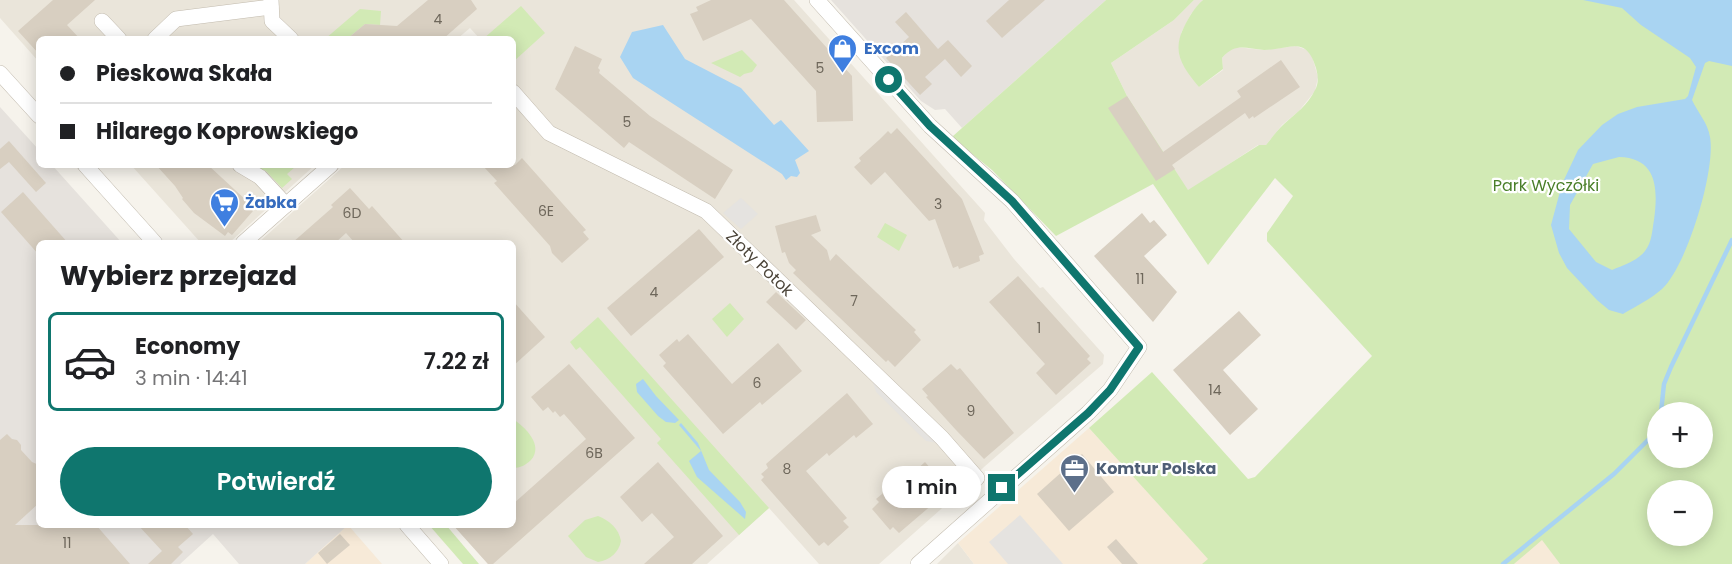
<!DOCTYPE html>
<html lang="pl">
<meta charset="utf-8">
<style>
:root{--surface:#fff;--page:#f6f6f6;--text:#202124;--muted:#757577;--line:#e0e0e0;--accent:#0f766e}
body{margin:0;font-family:Poppins,sans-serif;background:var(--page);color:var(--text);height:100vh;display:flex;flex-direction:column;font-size:22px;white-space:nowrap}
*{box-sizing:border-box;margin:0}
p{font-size:20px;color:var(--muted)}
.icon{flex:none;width:33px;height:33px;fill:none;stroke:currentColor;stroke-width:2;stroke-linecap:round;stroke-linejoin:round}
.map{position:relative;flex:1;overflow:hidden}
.sheet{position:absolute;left:36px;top:240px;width:480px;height:288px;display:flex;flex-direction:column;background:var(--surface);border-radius:9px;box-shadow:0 3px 15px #0003}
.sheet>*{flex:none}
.top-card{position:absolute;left:36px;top:36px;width:480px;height:132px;border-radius:9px;box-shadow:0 3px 15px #0003;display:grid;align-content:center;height:132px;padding:0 24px;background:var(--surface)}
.fabs{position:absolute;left:1647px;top:402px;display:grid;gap:12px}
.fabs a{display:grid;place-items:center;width:66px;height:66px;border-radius:50%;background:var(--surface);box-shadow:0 3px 15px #0003;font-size:30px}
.end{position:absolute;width:27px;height:27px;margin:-14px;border:8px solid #0f766e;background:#fff;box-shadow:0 0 0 3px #fff}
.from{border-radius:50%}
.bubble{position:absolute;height:42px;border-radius:21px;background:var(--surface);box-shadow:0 3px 15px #0003;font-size:20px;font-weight:600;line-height:42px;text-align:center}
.top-card b{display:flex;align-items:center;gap:21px;height:57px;font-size:22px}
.top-card b+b{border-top:2px solid var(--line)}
.top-card i{width:15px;height:15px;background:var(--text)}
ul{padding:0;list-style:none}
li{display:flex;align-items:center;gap:18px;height:99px;margin:0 12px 9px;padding:0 12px;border:3px solid var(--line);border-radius:9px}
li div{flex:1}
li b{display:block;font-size:22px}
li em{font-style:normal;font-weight:600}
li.current{border-color:var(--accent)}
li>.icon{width:54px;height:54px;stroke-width:1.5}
h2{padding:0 24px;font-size:27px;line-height:72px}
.primary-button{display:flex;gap:12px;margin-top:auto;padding:12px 24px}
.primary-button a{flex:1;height:69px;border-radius:36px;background:var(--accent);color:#fff;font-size:24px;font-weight:600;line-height:69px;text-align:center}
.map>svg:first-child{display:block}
.residential{fill:#eae5da}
.commercial{fill:#f7ead8}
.industrial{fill:#e6e2dd}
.green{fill:#d2eab5;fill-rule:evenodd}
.parking{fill:#e5e3e0}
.water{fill:#a9d4f2;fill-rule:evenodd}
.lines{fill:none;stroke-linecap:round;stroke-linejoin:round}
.stream{stroke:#a9d4f2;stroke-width:4.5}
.building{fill:#d8cfc1}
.minor-casing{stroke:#c2bbae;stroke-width:16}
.minor{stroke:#fff;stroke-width:15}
.route{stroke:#0f766e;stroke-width:8}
.labels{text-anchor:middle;stroke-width:4.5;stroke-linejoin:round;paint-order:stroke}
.number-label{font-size:14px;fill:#6e675b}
.shop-label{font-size:16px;font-weight:bold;fill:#366cbe;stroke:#fff;text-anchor:start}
.park-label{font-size:16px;fill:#4a7f2a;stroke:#fff}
.street-label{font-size:16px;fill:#4b4439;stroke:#fff}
.service-label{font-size:16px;font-weight:bold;fill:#4e5e75;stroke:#fff;text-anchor:start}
</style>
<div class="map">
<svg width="1732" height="564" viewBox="0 0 1732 564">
<rect width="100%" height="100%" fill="#f6f3ec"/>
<g class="residential">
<path d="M0,0H794L985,213L984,220L1014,259L1040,288L1043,287L1104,355L1103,364L984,467L940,510L879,564H819L769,508L707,564H488L453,525H513V243H258L345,165H513V39H480L470,28L457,39H39V62L0,18Z"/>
<path d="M1194,0H1203L1191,14L1181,33L1199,87L1223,70L1222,58L1228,51L1236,47L1263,50L1296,46L1307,50L1312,56L1318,77L1315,91L1299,111L1282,125L1266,145H1258L1188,191L1127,96L1111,63L1174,20Z"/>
<path d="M131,165H315L229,243H201Z"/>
<path d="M958,543L974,564H937Z"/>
</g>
<g class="commercial">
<path d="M1089,428L1213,564H974L958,543Z"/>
<path d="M348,525L382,564H305Z"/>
<path d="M1542,539L1560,564H1514Z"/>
</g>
<g class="industrial">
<path d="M831,0H1106L962,128L945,109L935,110L921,101Z"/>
<path d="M0,107L39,150V165H52L122,243H39V525H348L305,564H239L213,534L180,564H0Z"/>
</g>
<g class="green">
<path d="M1106,0H1194L1174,20L1111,63L1127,96L1188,190L1259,145H1266C1272,138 1277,130 1284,124C1295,114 1308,105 1315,90C1319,83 1318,76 1316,68C1306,34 1289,50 1264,50C1246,49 1236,42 1222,58L1223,69L1199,87C1183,67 1171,53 1184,27C1189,17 1194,8 1203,0H1732V564H1560L1542,540L1514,564H1202L1208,559L1089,428L1152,372L1248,479L1255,477L1372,356L1267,241V233L1293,196L1275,178L1208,265L1153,184L1056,236L992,170L955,140L953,136ZM1658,412H1702V458H1658ZM1658,490H1702V536H1658Z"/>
<path d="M521,6L545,33L513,62V39H483Z"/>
<path d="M360,9L381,11L380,25L365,24L347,39H325Z"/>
<path d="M742,50L757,65L752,72L744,74L740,77L711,63Z"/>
<path d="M255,165H293L295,167L287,174L292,179L282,188L266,171L255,167Z"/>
<path d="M885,223L907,235L899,251L877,237Z"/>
<path d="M730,303L744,319L727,337L712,319Z"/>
<path d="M598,317L769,508L739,535L657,443L661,439L580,347L576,350L570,342Z"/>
<path d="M513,419C525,427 544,445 531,460C526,465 520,468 513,468Z"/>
<path d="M598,516C609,520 619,529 621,541C619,552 610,560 598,562L586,557L568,536L585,520Z"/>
<path d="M429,525H446L479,564H463Z"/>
</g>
<g class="parking">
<path d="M741,198L758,214L741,229L723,213Z"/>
<path d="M872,380L938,443L926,441L876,392Z"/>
<path d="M1020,515L1063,564H1008L989,542Z"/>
</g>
<g class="water">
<path d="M1583,0H1732V66L1709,61L1705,63L1692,100C1698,113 1708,123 1710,137C1716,170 1687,266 1662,289C1651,299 1636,306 1623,314L1609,310L1597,300L1567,268L1559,253L1551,225L1562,184L1578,150L1602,125L1618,114L1637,107L1685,99L1688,96L1696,67L1690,58L1641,25L1622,8ZM1619,157C1658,158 1658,190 1654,220C1652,231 1652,242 1645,251C1637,261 1624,265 1612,270L1596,262L1569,229L1570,205L1593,164Z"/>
<path d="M663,25L685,59L741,88L774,125L781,120L809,151L795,160L800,173L797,177L791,176L786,180L782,174L633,78L620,57L632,32Z"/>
<path d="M643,379L656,396L679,420L675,423L666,422L658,416L637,392L636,384Z"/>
<path d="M681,423L698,443L709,470L740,502L746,512L745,519L697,477L689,461L701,451L679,425Z"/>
</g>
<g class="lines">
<g class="stream">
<path d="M1661,412L1664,384L1671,367L1732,240"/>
<path d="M1503,564L1614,474L1653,435L1658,425"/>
</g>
</g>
<g class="building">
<path d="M53,0H95L67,25L80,39H39V54L18,31Z"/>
<path d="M428,0H471L477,9L443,39H347L365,24L397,26Z"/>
<path d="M711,0H784L852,76L853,121L817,122L816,91L751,19L703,41L690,14L698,11L696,7Z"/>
<path d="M1009,0H1045L1002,38L986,21Z"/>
<path d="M906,12L938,49L948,40L972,66L961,77L945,59L925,77L932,84L920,95L886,58L909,37L895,22Z"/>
<path d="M575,46L602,59L598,68L600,70L599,73L650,116L733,170L715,199L629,142L624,148L555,89Z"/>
<path d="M1281,60L1300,87L1254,118L1253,116L1249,119L1245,113L1172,165L1175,169L1156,181L1108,108L1127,96L1163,152L1241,97L1237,91Z"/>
<path d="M897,128L962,199L984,254L979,256L980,261L959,269L958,266L953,268L935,219L929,221L885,172L871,185L854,167L861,161L859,158L879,140L888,131L891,134Z"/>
<path d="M9,141L46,183L36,192L9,162L0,169V149Z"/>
<path d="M522,158L586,230L583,232L589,239L562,263L552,253L550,246L494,183L497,181L482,165H515Z"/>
<path d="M156,165H208L248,202L246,204L253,211L232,235L228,232L225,236L194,213L182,199L183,198L175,186Z"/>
<path d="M350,188L369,209L372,206L405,243H355L346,233L335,243H292L333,207L331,205Z"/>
<path d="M23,192L45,217L68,243H39V255L1,212Z"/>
<path d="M1142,213L1150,223L1154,220L1167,235L1144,256L1177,292L1153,322L1094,256Z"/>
<path d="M816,215L821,231L811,235L827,250L830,261L836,254L916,330L914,332L921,340L895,367L888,360L886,362L793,273L796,270L789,263L785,252L782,253L775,226Z"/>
<path d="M699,229L724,257L631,336L607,308Z"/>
<path d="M1018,276L1090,356L1087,359L1091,363L1056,395L1036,373L1045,364L989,302Z"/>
<path d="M776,292L806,320L796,330L766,302Z"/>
<path d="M513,301L545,337L513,366Z"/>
<path d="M1239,311L1261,335L1223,370L1258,409L1230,435L1173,370Z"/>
<path d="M688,334L732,384L778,343L802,371L762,405L760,402L723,434L663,366L666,363L659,355L677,339L679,342Z"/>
<path d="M569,364L635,438L493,564H488L453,525H513V504L586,439L564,414L560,417L555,411L553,413L548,407L543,411L531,397Z"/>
<path d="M951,364L957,370L960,368L1014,433L984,459L956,430L926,397L928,396L922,389Z"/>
<path d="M847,393L873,424L856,438L854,435L829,456L827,453L806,471L847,518L843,521L849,527L828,546L824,542L819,546L761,480L764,477L761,474L768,468L766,464Z"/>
<path d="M7,434L12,439L17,440L21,445V450L32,462L39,465V503L15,525H96L130,564H0V440Z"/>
<path d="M1082,454L1114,492L1069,531L1037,494Z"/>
<path d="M658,462L723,536L692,564H644L674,537L652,513L642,522L620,497Z"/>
<path d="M925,462L944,484L942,486L947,492L899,533L893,527L890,530L872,509L879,502L876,499L900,479L903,482Z"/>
<path d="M138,525H185L193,534L178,547L183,552L171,564H148L162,551Z"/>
<path d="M340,534L350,545L327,564L318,553Z"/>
<path d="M1116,539L1138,564H1122L1107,547Z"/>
</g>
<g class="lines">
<defs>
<g id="minor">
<path d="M271,0L272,21L291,39"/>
<path d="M817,0L930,126L1012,201L1139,347L1110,390L1088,413L918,564"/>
<path d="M102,21L119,39"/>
<path d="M155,39L176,19L271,7"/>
<path d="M0,73L39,116"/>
<path d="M513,92L549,133L706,211L942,438L977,478"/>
<path d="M85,165L155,243"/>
<path d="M240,165L260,177L286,205"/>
<path d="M243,243L331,165"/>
<path d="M407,525L441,564"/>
</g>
</defs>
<use href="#minor" class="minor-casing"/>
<use href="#minor" class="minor"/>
</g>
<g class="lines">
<path class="route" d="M889,80L930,126L1012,201L1139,347L1110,390L1088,413L1002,488"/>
</g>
<defs>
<symbol id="shop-pin" viewBox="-11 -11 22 30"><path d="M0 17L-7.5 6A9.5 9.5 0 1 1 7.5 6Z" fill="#3f7fe0" stroke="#fff"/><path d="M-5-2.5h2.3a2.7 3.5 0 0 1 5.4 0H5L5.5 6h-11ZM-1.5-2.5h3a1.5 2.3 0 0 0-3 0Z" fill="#fff"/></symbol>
<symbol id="supermarket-pin" viewBox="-11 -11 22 30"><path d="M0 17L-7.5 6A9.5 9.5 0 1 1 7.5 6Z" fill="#3f7fe0" stroke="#fff"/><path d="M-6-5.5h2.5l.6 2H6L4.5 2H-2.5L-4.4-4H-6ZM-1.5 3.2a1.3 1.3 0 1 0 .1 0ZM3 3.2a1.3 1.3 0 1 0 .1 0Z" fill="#fff"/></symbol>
<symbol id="office-pin" viewBox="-11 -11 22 30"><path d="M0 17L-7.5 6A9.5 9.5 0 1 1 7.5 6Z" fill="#5c6f8a" stroke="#fff"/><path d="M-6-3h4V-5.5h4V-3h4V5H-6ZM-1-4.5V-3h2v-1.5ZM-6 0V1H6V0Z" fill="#fff"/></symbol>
</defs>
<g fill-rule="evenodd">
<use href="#shop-pin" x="826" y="32" width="33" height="45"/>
<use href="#supermarket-pin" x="208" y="186" width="33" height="45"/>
<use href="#office-pin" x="1058" y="452" width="33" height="45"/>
</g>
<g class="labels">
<g class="number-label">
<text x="438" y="24">4</text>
<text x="820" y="73">5</text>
<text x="627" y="127">5</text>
<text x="938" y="209">3</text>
<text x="546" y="216">6E</text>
<text x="352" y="218">6D</text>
<text x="1140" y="284">11</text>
<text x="654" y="297">4</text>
<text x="854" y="306">7</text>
<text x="1039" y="333">1</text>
<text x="757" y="388">6</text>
<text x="1215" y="395">14</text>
<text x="971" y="416">9</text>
<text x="594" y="458">6B</text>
<text x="787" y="474">8</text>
<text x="67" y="548">11</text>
</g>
<g class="shop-label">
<text x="864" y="54">Excom</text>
<text x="245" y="208">Żabka</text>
</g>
<g class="park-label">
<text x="1546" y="191">Park Wyczółki</text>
</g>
<g class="street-label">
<text transform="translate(760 263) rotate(44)" y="6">Złoty Potok</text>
</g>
<g class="service-label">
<text x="1096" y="474">Komtur Polska</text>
</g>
</g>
</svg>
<div class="fabs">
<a>+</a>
<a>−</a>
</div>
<i class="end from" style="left:889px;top:80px"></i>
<i class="end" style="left:1002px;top:488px"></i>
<div class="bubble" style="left:882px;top:466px;width:99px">1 min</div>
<div class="top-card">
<b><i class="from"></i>Pieskowa Skała</b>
<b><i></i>Hilarego Koprowskiego</b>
</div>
<section class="sheet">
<h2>Wybierz przejazd</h2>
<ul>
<li class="current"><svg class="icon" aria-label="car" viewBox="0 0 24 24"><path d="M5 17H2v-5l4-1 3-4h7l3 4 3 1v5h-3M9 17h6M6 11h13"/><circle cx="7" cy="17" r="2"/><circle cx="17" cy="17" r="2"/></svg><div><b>Economy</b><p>3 min · 14:41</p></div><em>7.22 zł</em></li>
</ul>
<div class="primary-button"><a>Potwierdź</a></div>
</section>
</div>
